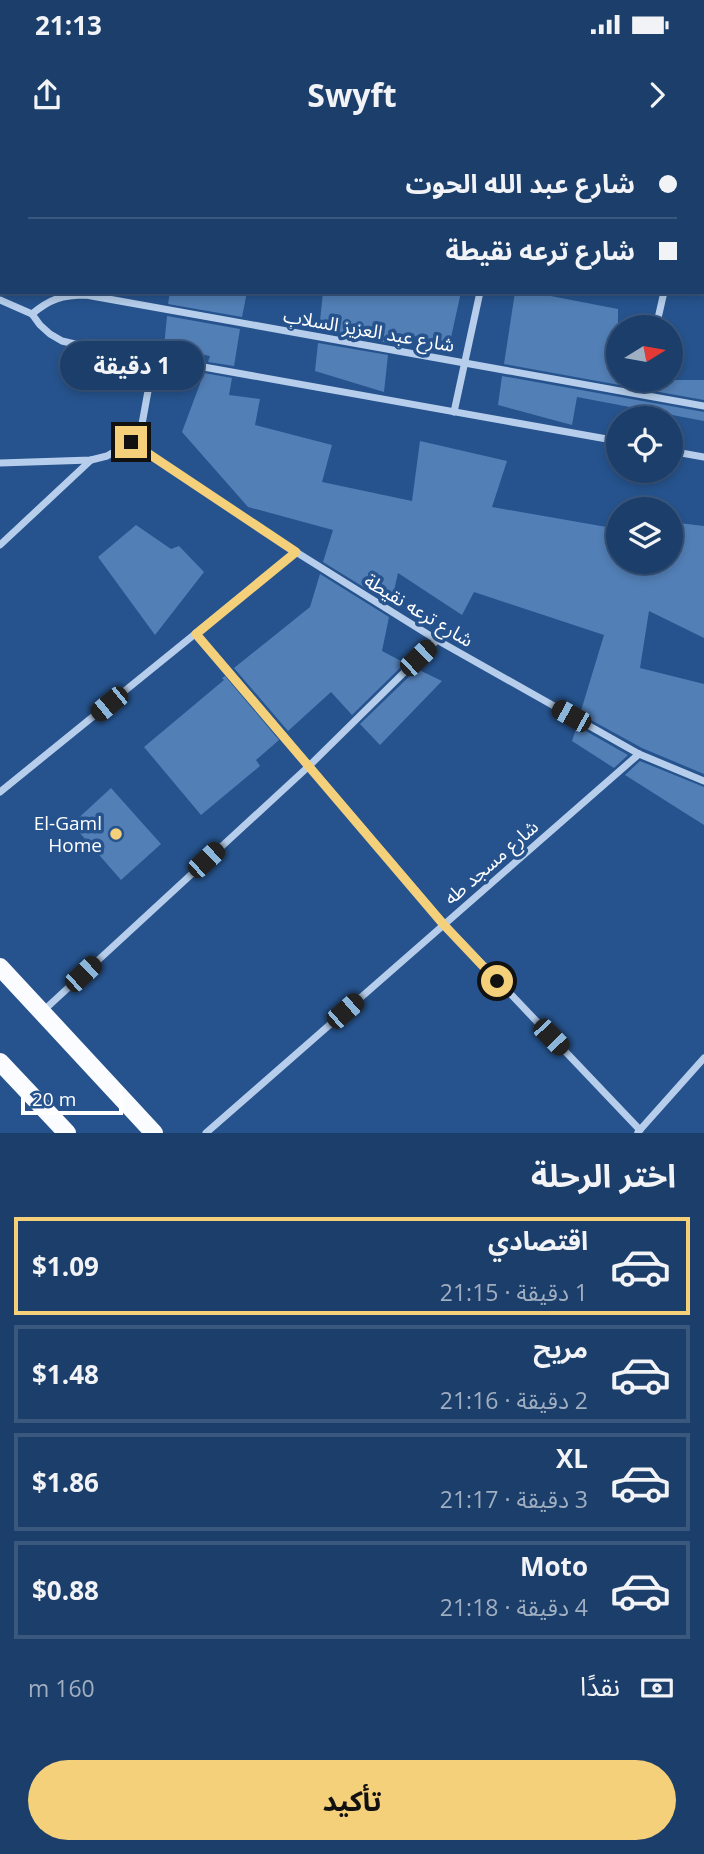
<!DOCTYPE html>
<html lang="ar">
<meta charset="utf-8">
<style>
:root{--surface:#1c3e6a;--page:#254570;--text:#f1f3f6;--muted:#a0aec1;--line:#3a577e;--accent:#f4d07a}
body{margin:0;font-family:"Open Sans","Noto Sans Arabic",sans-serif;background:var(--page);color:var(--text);direction:rtl;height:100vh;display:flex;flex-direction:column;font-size:26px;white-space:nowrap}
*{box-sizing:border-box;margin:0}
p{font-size:23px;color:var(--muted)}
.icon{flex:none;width:38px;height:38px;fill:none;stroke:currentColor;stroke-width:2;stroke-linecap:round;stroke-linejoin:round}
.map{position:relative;height:993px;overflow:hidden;direction:ltr}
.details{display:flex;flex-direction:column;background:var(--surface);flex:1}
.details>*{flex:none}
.hud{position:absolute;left:0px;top:0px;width:705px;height:154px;box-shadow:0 4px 10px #0003,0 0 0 2px var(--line);direction:rtl;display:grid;align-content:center;height:154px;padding:0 28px;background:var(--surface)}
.needle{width:46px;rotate:79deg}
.fabs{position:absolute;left:606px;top:175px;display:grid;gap:14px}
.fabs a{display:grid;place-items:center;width:77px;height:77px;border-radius:50%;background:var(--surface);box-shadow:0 4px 10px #0003,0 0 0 2px var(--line);font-size:35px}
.scale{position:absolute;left:21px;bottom:18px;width:102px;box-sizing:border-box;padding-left:7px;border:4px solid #fff;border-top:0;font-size:19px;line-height:24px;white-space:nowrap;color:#fff;-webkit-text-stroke:5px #26538d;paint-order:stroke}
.end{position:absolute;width:32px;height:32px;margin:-16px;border:9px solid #f4d07a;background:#111;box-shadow:0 0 0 4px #111}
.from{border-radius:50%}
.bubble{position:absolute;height:49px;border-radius:24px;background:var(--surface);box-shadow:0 4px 10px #0003,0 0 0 2px var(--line);font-size:23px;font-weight:700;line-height:49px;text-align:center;direction:rtl}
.car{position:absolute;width:21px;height:42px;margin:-21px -10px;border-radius:9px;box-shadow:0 0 5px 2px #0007;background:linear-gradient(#222 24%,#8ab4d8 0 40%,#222 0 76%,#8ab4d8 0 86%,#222 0)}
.hud b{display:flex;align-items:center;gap:24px;height:66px;font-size:26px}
.hud b+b{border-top:2px solid var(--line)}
.hud i{width:18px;height:18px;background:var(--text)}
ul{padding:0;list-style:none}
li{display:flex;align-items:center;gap:21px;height:98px;margin:0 14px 10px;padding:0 14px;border:4px solid var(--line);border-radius:0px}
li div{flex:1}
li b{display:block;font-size:26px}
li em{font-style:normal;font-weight:700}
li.selected{border-color:var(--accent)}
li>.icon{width:63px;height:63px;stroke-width:1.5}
h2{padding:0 28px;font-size:32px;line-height:84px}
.pay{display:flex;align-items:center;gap:18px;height:77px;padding:0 28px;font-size:26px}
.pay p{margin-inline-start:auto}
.primary-button{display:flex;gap:14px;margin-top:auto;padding:14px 28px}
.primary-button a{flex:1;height:80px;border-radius:42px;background:var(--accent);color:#111;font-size:28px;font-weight:700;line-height:80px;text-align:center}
.status{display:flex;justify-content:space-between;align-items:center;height:49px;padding:0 35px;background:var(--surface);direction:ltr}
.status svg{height:19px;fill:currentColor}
header{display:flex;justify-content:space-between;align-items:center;height:91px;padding:0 28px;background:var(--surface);font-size:32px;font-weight:700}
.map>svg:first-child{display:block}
.building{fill:#527fb6}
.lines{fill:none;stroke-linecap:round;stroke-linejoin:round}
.street{stroke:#b6ceeb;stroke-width:7}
.primary{stroke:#fafcff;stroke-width:18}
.route{stroke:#f4d07a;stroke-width:9}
.poi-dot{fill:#f4d07a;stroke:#26538d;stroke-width:2.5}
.labels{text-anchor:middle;stroke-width:7;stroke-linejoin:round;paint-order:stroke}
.street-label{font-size:19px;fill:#fff;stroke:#26538d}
.poi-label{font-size:19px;fill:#fff;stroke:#26538d;text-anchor:end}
</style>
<div class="status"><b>21:13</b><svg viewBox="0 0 49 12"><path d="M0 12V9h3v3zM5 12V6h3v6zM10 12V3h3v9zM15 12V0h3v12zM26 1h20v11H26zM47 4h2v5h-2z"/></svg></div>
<header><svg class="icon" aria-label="forward" viewBox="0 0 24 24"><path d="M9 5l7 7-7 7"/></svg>Swyft<svg class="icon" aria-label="share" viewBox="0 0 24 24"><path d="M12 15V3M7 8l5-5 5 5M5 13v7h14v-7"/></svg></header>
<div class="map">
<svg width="704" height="993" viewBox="0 0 704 993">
<rect width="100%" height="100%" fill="#26538d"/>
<g class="building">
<path d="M170,152H247L242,177L168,164Z"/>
<path d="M323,152H461L450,202L390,192L389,203L319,191Z"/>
<path d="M515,152H530L618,169V240H638L636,248L504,224Z"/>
<path d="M167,176L240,189L234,226L208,222L210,216L164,207Z"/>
<path d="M318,203L388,215L384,252L315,231Z"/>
<path d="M204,233L232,238L229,255L260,259L255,285L332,305L322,342L412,361L420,301L507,321L492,367L618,389V422H670V382L704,386V498L649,471L640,528L704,544V634L642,608L580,574L604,495L474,452L462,475L398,433L391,464L323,422L333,390L248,367L182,292Z"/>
<path d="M502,236L704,272V281L577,257L572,285L498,265Z"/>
<path d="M650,240H704V260L648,250Z"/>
<path d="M136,385L171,409L179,406L204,432L155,495L98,417Z"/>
<path d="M320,434L389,477L382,511L405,523L352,575L331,552L288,591L234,528L310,467Z"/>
<path d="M417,529L442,541L380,605L360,584Z"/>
<path d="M225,536L279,600L256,620L260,626L201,675L144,607L224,540L222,538Z"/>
<path d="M577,586L628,615L614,628L572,601Z"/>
<path d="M640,621L704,647V685L625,635Z"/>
<path d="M111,648L161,704L121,740L72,684Z"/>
</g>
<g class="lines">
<g class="street">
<path d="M485,0L494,2"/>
<path d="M511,2L512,0"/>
<path d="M699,2V0"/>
<path d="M0,160L32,174L40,185L50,194L62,201L75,204L618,301"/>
<path d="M32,174C50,159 62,155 86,155L704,266"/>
<path d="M656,187L664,152"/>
<path d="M641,254L644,240"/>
<path d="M454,272L480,152"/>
<path d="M131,302L296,412L437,500L639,614L704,641"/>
<path d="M670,311L704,317"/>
<path d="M0,323L91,320L107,316L131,302L142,284L154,218"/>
<path d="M0,405L91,320"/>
<path d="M196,493L444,784L640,990"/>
<path d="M0,652L296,412"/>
<path d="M43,871L309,626L437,500"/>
<path d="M638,992L704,918"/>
<path d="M206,993L639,614"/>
</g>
<g class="primary">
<path d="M0,827L154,993"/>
<path d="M0,922L67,993"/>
</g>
</g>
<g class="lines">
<path class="route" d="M131,302L296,412L196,494L444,785L497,841"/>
</g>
<circle class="poi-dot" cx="116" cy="694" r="7"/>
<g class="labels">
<g class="street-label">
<text transform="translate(369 190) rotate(10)" y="7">شارع عبد العزيز السلاب</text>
<text transform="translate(419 470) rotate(31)" y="7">شارع ترعه نقيطة</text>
<text transform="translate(491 722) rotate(-41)" y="7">شارع مسجد طه</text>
</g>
<g class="poi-label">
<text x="102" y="690">El-Gaml<tspan x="102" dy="22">Home</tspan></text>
</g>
</g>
</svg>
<div class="fabs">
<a><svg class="needle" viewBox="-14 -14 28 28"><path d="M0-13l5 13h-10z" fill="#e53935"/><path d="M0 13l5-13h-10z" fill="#a0aec1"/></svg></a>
<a><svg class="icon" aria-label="locate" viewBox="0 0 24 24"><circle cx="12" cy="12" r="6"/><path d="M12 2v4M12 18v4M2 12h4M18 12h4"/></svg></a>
<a><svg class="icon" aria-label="layers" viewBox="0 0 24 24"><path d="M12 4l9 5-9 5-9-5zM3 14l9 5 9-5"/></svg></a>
</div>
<div class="scale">20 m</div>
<i class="end from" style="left:497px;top:841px"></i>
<i class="end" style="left:131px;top:302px"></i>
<div class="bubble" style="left:60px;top:201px;width:144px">1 دقيقة</div>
<i class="car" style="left:418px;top:518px;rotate:46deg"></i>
<i class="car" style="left:109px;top:564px;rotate:231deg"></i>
<i class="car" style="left:571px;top:576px;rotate:299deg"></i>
<i class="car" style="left:206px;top:720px;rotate:47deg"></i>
<i class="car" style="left:83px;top:834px;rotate:47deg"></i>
<i class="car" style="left:345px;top:871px;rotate:49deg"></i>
<i class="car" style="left:551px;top:897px;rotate:136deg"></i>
<div class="hud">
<b><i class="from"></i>شارع عبد الله الحوت</b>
<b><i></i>شارع ترعه نقيطة</b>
</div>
</div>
<section class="details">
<h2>اختر الرحلة</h2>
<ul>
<li class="selected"><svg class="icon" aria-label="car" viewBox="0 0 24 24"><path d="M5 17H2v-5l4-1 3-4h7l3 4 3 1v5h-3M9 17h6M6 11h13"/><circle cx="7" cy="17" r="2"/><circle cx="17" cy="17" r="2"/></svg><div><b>اقتصادي</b><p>1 دقيقة · 21:15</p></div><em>$1.09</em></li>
<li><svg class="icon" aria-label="car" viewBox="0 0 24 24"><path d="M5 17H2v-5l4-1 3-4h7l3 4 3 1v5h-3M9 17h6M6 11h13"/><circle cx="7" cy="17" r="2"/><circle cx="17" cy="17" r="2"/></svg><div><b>مريح</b><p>2 دقيقة · 21:16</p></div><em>$1.48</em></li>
<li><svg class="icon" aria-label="car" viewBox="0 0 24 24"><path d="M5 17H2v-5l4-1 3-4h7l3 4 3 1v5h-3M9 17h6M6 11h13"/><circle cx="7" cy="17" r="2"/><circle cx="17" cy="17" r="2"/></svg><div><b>XL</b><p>3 دقيقة · 21:17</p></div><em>$1.86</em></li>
<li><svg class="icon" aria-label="car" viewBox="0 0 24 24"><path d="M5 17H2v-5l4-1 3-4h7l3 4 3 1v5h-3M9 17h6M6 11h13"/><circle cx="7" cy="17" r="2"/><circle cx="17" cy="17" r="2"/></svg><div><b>Moto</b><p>4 دقيقة · 21:18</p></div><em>$0.88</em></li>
</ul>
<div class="pay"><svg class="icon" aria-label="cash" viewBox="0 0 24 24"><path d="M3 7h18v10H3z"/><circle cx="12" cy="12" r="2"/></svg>نقدًا<p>160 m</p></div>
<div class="primary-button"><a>تأكيد</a></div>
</section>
